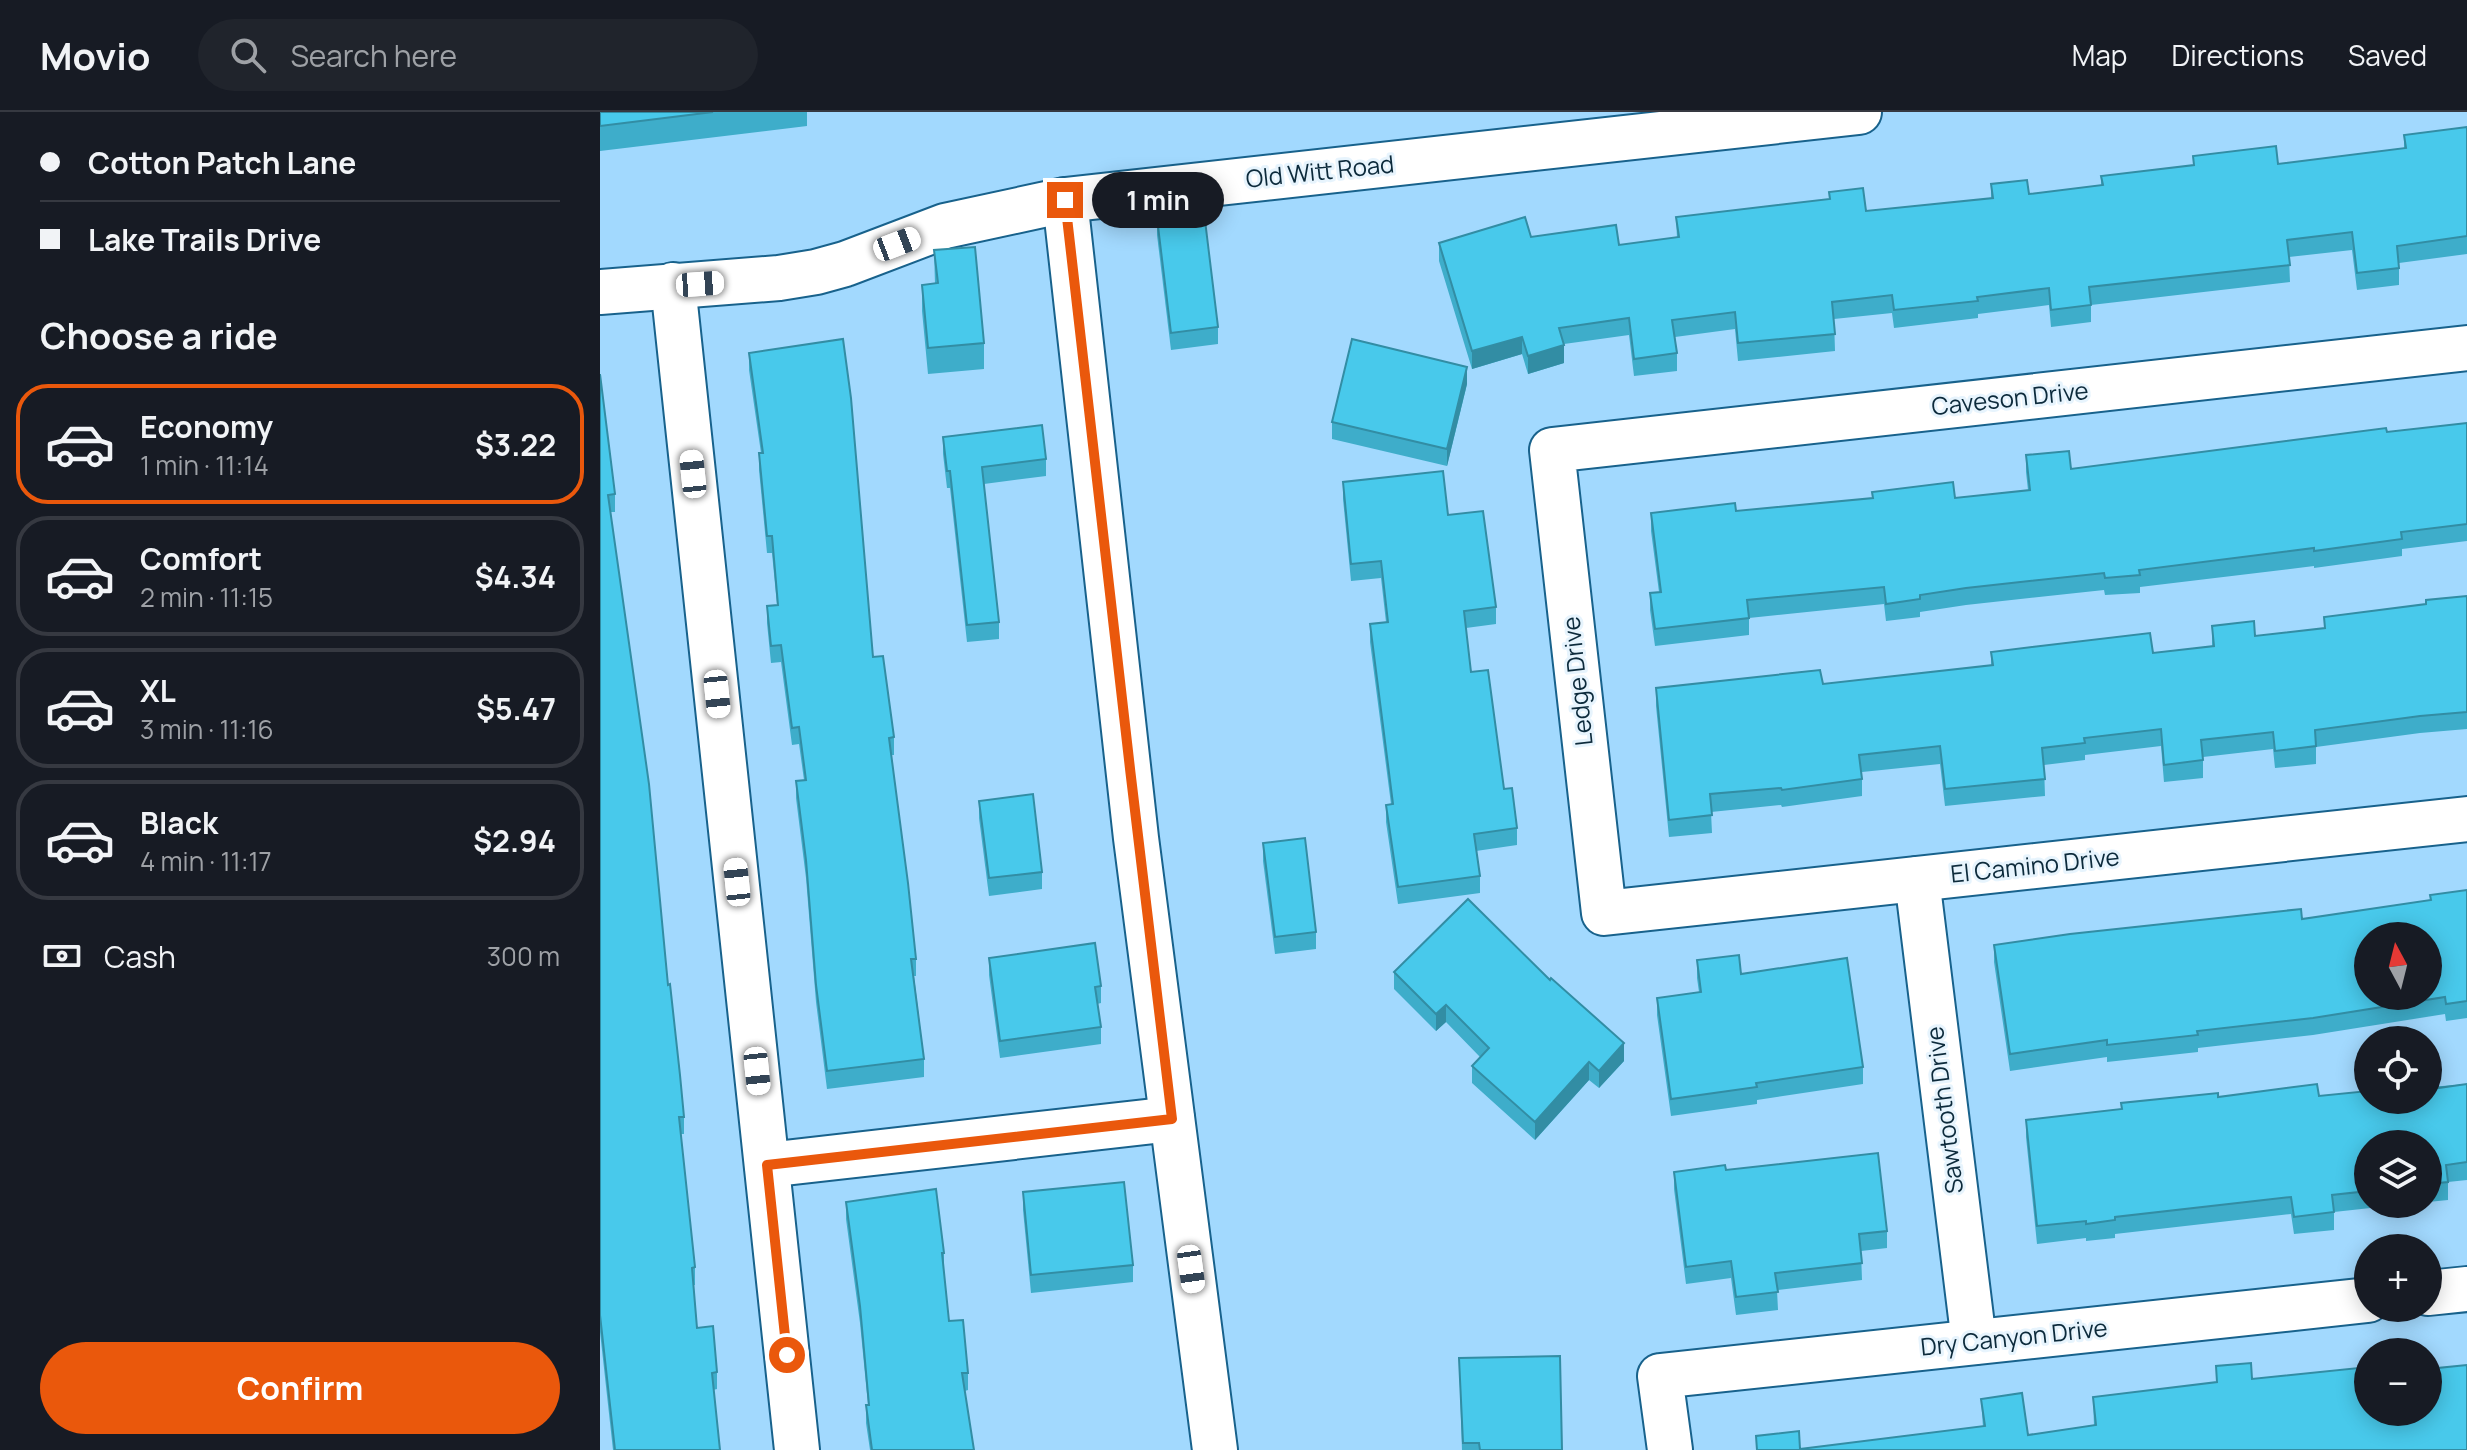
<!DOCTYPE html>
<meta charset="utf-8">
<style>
:root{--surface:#171b24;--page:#20242c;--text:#f1f3f6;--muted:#9ea1a6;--line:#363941;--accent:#ea580c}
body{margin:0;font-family:Manrope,sans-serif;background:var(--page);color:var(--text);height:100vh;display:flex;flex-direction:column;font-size:30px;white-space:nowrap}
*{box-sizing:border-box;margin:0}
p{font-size:26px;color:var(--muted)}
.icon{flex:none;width:44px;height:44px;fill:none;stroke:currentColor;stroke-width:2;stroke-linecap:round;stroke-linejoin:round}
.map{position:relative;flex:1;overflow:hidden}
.side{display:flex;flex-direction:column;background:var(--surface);width:600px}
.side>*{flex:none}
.top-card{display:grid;align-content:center;height:176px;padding:0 40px;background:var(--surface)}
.needle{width:52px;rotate:353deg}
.tools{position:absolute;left:1754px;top:810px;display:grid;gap:16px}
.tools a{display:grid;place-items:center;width:88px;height:88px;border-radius:50%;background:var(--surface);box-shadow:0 4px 20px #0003;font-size:40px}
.end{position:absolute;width:36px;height:36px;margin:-18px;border:10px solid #ea580c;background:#fff;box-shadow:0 0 0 4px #fff}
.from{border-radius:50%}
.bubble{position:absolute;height:56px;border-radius:28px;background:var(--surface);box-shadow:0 4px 20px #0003;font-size:26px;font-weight:700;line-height:56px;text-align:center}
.car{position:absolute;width:24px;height:48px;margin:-24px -12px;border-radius:10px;box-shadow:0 0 6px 2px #0007;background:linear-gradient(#fff 24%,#345 0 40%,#fff 0 76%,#345 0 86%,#fff 0)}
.top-card b{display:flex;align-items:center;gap:28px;height:76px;font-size:30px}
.top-card b+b{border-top:2px solid var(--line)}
.top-card i{width:20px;height:20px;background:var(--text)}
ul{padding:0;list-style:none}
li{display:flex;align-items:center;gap:24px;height:120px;margin:0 16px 12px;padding:0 24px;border:4px solid var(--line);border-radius:32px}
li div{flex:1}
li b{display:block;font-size:30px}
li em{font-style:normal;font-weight:700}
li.current{border-color:var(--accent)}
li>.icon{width:72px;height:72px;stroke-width:1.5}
h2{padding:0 40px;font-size:36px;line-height:96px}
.pay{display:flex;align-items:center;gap:20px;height:88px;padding:0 40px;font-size:30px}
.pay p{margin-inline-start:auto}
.action{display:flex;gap:16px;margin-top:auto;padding:16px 40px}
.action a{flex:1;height:92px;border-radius:48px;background:var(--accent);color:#fff;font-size:32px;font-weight:700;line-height:92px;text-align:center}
header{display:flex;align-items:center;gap:48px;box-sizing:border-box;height:112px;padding:0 40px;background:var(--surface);border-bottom:2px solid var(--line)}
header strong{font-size:38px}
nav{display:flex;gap:44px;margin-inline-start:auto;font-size:28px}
.search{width:560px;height:72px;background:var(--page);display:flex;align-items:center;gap:20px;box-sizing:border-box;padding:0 28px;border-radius:44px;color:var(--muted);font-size:30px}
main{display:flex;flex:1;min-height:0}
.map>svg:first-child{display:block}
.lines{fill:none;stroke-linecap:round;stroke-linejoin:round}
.minor-casing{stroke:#18628c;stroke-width:48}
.minor{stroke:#fff;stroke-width:44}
.wall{fill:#3eadca}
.shaded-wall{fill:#328da4}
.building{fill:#48c9eb;stroke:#328da4;stroke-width:2;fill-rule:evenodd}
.route{stroke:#ea580c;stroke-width:10}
.labels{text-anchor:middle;stroke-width:6;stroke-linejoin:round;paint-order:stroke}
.street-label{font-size:24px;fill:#0c2a3b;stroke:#e7f4fd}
</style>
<header>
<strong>Movio</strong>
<div class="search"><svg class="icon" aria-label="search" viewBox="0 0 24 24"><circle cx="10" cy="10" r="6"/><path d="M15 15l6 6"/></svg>Search here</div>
<nav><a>Map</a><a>Directions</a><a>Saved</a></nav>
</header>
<main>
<section class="side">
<div class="top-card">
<b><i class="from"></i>Cotton Patch Lane</b>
<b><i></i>Lake Trails Drive</b>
</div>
<h2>Choose a ride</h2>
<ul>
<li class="current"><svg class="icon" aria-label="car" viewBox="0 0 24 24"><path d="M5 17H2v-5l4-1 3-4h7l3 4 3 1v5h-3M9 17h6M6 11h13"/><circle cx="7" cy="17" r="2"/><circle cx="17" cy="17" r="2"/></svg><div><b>Economy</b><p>1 min · 11:14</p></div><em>$3.22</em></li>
<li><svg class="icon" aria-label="car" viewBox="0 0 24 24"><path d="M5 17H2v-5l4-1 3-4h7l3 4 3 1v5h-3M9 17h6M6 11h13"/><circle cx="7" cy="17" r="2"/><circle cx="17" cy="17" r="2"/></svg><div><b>Comfort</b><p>2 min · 11:15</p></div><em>$4.34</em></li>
<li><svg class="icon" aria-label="car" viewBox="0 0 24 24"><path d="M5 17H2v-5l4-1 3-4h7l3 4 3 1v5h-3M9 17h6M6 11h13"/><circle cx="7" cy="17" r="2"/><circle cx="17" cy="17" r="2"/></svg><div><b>XL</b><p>3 min · 11:16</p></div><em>$5.47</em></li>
<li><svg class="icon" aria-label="car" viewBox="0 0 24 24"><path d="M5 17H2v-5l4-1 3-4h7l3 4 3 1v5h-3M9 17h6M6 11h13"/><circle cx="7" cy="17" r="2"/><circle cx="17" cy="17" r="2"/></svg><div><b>Black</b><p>4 min · 11:17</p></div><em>$2.94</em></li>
</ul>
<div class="pay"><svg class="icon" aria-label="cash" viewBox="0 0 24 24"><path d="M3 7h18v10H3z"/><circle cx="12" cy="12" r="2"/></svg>Cash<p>300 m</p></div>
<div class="action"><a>Confirm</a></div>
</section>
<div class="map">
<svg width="1867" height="1338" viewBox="0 0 1867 1338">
<rect width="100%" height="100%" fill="#a2d9fe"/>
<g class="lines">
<defs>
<g id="minor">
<path d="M465,88L536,726L615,1338"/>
<path d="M73,173L197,1338"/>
<path d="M0,180L179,166L216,160L245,152L345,114L465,88L1259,0"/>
<path d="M1867,236L952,338L1004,801L1867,707"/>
<path d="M1317,767L1374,1230"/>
<path d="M167,1053L572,1007"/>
<path d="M1828,1181L1867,1177"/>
<path d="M1070,1338L1060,1264L1768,1188"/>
</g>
</defs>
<use href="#minor" class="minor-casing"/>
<use href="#minor" class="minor"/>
</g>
<g class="wall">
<path d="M0,0H207V14L0,39Z"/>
<path d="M1867,15V142L1799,151V173L1757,178L1752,138L1689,145L1690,170L1491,193V210L1451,215L1449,193L1378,202V206L1294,216L1292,201L1234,207L1235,239L1138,249L1135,217L1075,225L1077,241V259L1034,264L1029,223L964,232V251L928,262L922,242L872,257L839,149V131L931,125L1019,133L1077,126L1076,105L1229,87V80L1266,99L1391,86V72L1429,82L1501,73V64L1593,53V44L1678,52L1804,36V23Z"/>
<path d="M557,106L618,215V232L571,238L557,123Z"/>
<path d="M334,138L384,231V257L328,262L322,199V173L335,172Z"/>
<path d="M149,241L273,545L294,625V643H291L316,847V864H314L324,947V965L227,977L216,890L206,766L196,686V669L204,668L199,632L192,633L181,550L171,551L167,511V494L177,493L172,441H167L159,358V341H161L149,258Z"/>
<path d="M0,262L15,382V400H10L84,1005V1022H81L95,1155V1173H93L97,1216L117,1260V1277L113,1278L120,1338H13L0,1220Z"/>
<path d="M867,272L847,354L732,327V310Z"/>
<path d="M1867,311V429L1802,437V444L1714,456V454L1540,475V481L1505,483L1504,478L1366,493L1320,500V505L1286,509L1284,492L1149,506V523L1055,534L1050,498V481L1059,480L1051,419V401L1136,399L1272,386V380L1355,386L1428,378L1426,360V343L1471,357Z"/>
<path d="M343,325L446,347V364L384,372L399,510V527L367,530L350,376H347L343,342Z"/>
<path d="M743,370L848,403L896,495V512L866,516L871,560L904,677L917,716V733L876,739L880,764V781L798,792L786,710V693L791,692L770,530V512L786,510L781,466L751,469L743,387Z"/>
<path d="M1867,484V617L1820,621L1716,635V652L1675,656L1673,637L1603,645V666L1564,670L1561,634L1485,643V648L1444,653L1445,684L1345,694L1340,652L1262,660V684L1182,695L1181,693L1111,700L1112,721L1069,725L1056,594V576L1223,572L1391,554V540L1553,541L1612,534V514L1655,524L1724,516V505L1826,492Z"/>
<path d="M379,689L442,760V777L389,784L379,706Z"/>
<path d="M663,731L716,820V837L675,842L663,749Z"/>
<path d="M1867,778V906L1846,909L1845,902L1713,923L1598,936V940L1507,950V945L1410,959L1394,850V833L1702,807L1830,788V783Z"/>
<path d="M389,846L501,874V891L497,892L501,915V932L400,946L389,863Z"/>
<path d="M1097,848L1141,862L1263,955V972L1157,988V992L1071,1004L1057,903V886L1099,880L1097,866Z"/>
<path d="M794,860L1024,949L999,976L989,968L935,1028L872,971V954L880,945L846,910L836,919L794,877Z"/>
<path d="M1867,972V1068L1848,1070V1088L1828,1090V1032H1768V1092H1807L1734,1100V1118L1694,1122L1691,1102L1515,1122V1126L1486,1129V1126L1437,1132L1426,1025V1008L1521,998V991L1618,985L1719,984Z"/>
<path d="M1126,1058L1287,1119V1136L1261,1139L1262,1168L1177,1178L1178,1198L1136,1203L1131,1166L1086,1172L1074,1077V1060Z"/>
<path d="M423,1080L533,1153V1170L431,1181L423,1098Z"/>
<path d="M246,1090L344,1141V1158L349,1209L368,1261V1278L365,1279L374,1338H270L266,1311V1293H268L260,1211L246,1107Z"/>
<path d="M859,1246L962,1338H862Z"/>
<path d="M1616,1254L1867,1338H1156V1324L1200,1337L1383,1315L1381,1287L1428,1323L1494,1314L1493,1285L1616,1271Z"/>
</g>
<g class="shaded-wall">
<path d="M922,225V242L872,257V239Z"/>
<path d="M964,233V251L928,262V244Z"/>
<path d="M867,255V272L847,354V337Z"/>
<path d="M846,893V910L836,919V902Z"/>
<path d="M1024,931V949L999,976V959Z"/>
<path d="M989,950V968L935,1028V1010Z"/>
</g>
<g class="building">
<path d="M0,0H113L0,14Z"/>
<path d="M1867,15V124L1797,134L1799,156L1757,161L1752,120L1687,128L1690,153L1489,175L1491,193L1451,198L1449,176L1377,185L1378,189L1294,198L1292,183L1232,190L1235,222L1138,231L1135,200L1072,208L1077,241L1034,247L1029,206L959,216L964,233L928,244L922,225L872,239L839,131L925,105L931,125L1016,113L1019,133L1079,125L1076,105L1230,87L1229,80L1263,76L1266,99L1393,86L1391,72L1427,68L1429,82L1503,73L1501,64L1594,53L1593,44L1676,34L1678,52L1806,36L1804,23Z"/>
<path d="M604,100L618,215L571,221L557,106Z"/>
<path d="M375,135L384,231L328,236L322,173L338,171L334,138Z"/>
<path d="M243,227L251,286L273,545L283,544L294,625L289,626L308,771L316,847H311L324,947L227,959L216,873L206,748L196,669L206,668L199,615L192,616L181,533L171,534L167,494L178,493L172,424H167L159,341H163L149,241Z"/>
<path d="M752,227L867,255L847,337L732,310Z"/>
<path d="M0,262L15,382L8,383L49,672L68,873L70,872L80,963L84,1005H79L95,1155L92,1156L97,1216L113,1214L117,1260L112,1261L120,1338H15L0,1203Z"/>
<path d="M1867,311V412L1801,420L1802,427L1714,439V436L1539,458L1540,463L1505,466L1504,461L1366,476L1320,483V487L1286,492L1284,475L1147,488L1149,506L1055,517L1050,481L1061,480L1051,401L1135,391L1136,399L1273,386L1272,380L1353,370L1355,386L1430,378L1426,343L1469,339L1471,357L1786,316L1787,320Z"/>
<path d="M442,313L446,347L382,355L399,510L367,513L350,359H347L343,325Z"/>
<path d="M843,359L848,403L883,399L896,495L864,499L871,560L888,558L904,677L912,676L917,716L874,722L880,764L798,775L786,693L793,692L770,512L788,510L781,449L751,452L743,370Z"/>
<path d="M1867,484V600L1820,604L1715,618L1716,634L1675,639L1673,620L1601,628L1603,648L1564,653L1561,617L1484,626L1485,631L1442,636L1445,667L1345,677L1340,634L1259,643L1262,667L1182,678L1181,676L1110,682L1112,703L1069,708L1056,576L1220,558L1223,572L1393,553L1391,540L1550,521L1553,541L1614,534L1612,514L1654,509L1655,524L1725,516L1724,505L1826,492V488Z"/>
<path d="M433,682L442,760L389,766L379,689Z"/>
<path d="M705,726L716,820L675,825L663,731Z"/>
<path d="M1867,778V889L1846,892L1845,885L1713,906L1597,919L1598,923L1507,933V928L1410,942L1394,833L1470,822L1701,797L1702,807L1831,788L1830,783ZM1768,824H1828V884H1768Z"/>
<path d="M868,787L950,868L951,866L1024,931L999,959L989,950L935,1010L872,954L889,936L846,893L836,902L794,860Z"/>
<path d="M495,831L501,874L495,875L501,915L400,929L389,846Z"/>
<path d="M1139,843L1141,862L1247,846L1263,955L1156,971L1157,975L1071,987L1057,886L1101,880L1097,848Z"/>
<path d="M1838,971V976L1867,972V1050L1846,1053L1848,1070L1828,1072V1032H1768V1079L1732,1083L1734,1100L1694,1105L1691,1085L1515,1105V1108L1486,1112V1109L1437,1114L1426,1008L1522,997L1521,991L1618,981V985L1717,972L1719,984L1768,979V988H1828V972Z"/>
<path d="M1278,1041L1287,1119L1259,1122L1262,1151L1175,1161L1178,1180L1136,1185L1131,1149L1086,1155L1074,1060L1125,1053L1126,1058Z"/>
<path d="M524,1070L533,1153L431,1163L423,1080Z"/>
<path d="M336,1077L344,1141H342L349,1209L363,1208L368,1261H362L374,1338H272L266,1293H269L260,1194L246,1090Z"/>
<path d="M960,1244L962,1338H880L879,1331H863L859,1246Z"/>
<path d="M1651,1251L1652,1267L1768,1255V1300H1828V1257L1867,1253V1338H1157L1156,1324L1199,1319L1200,1337L1385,1314L1381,1287L1422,1281L1428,1323L1496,1313L1493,1285L1617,1270L1616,1254Z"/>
</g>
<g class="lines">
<path class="route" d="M187,1243L167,1053L572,1007C534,701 500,394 465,88"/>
</g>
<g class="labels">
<g class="street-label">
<text transform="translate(720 60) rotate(-6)" y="8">Old Witt Road</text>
<text transform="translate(1410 287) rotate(-6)" y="8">Caveson Drive</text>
<text transform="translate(978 569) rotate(-96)" y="8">Ledge Drive</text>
<text transform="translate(1435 754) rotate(-6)" y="8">El Camino Drive</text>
<text transform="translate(1345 998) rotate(-97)" y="8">Sawtooth Drive</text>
<text transform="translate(1414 1226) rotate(-6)" y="8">Dry Canyon Drive</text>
</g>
</g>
</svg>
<div class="tools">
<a><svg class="needle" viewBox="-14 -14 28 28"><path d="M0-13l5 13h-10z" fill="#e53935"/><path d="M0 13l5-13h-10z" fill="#9ea1a6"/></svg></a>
<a><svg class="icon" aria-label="locate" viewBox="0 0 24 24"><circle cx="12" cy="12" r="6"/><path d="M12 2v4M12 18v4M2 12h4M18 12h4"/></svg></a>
<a><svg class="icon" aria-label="layers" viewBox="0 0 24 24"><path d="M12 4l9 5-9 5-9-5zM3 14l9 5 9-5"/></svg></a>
<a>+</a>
<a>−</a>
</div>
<i class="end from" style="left:187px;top:1243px"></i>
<i class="end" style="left:465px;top:88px"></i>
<div class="bubble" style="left:492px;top:60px;width:132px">1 min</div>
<i class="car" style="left:297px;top:132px;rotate:69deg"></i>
<i class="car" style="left:100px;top:172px;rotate:86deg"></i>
<i class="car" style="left:93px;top:362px;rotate:354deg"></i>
<i class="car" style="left:117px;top:582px;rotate:174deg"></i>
<i class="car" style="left:137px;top:770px;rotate:354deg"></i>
<i class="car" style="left:157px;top:959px;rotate:174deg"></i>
<i class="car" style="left:591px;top:1157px;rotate:172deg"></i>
</div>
</main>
